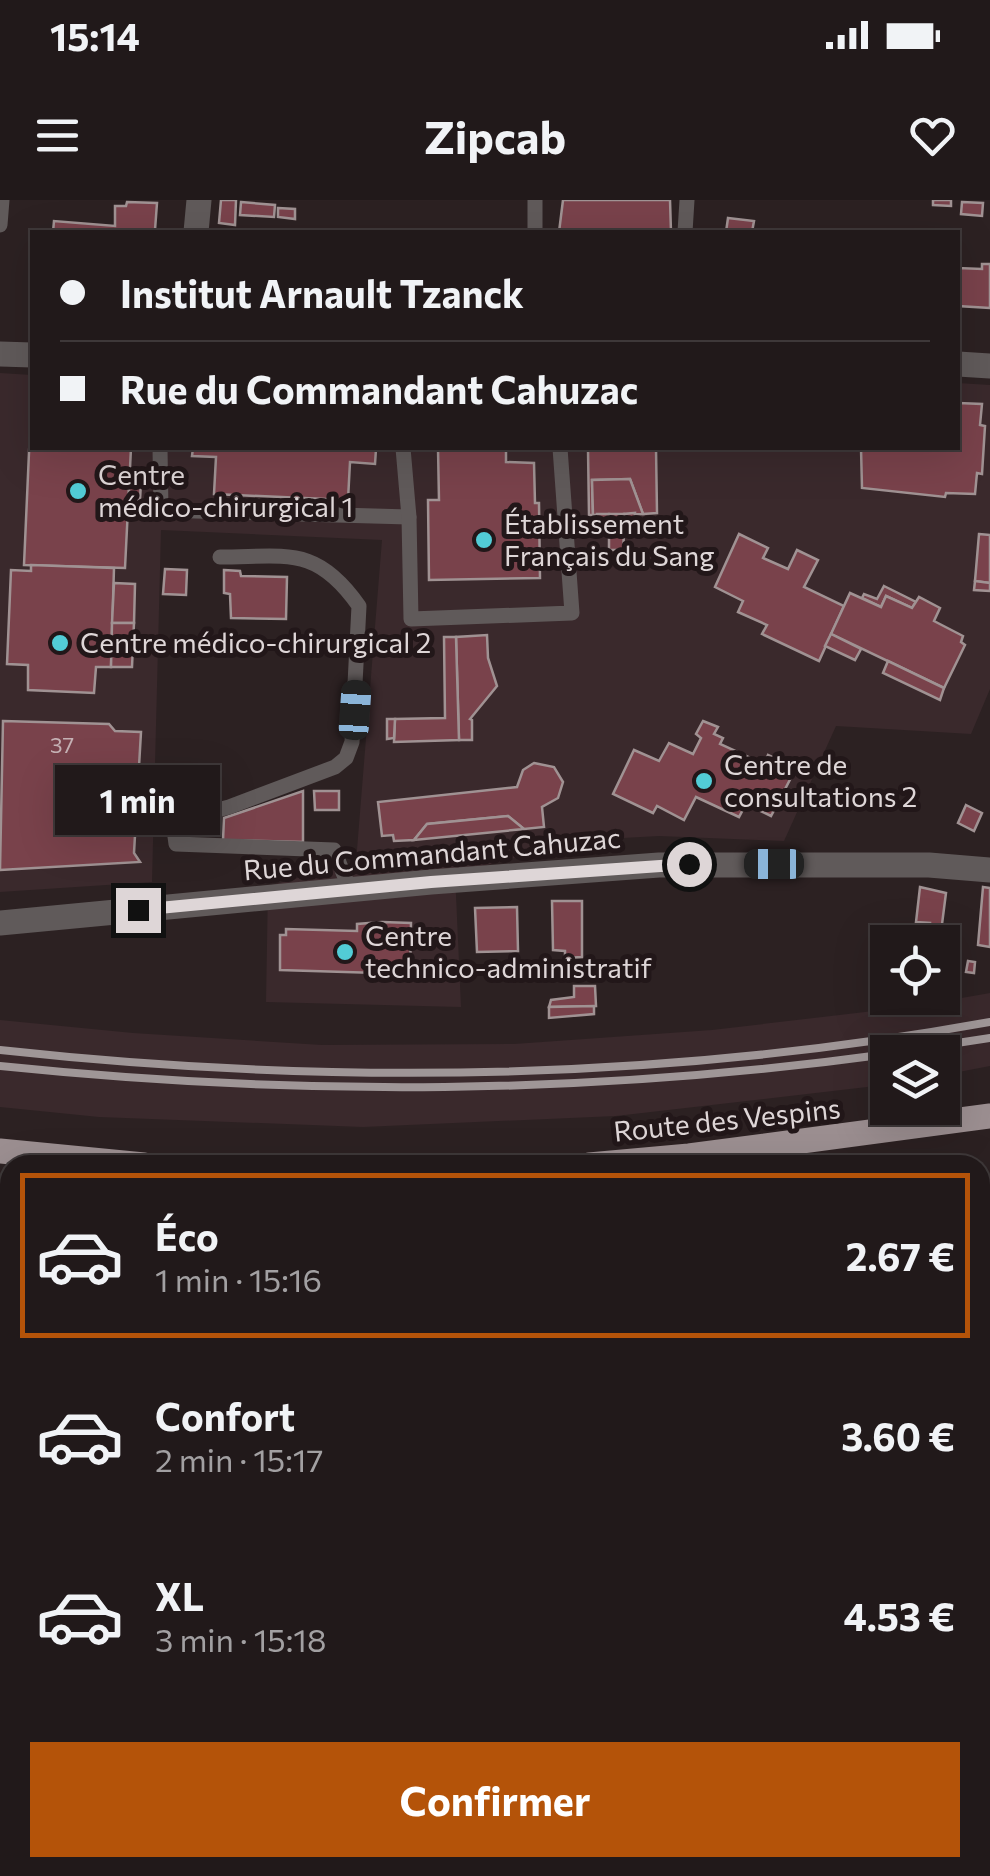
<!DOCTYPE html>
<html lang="fr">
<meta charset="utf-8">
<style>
:root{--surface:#21191a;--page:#2d2627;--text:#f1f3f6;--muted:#a2a0a2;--line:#3e3839;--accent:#b45309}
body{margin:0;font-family:Commissioner,sans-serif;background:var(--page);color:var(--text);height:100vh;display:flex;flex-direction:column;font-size:38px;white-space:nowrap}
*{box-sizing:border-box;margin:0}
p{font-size:32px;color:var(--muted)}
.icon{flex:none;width:55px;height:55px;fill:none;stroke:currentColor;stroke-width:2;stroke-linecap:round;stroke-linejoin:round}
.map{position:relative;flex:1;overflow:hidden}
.panel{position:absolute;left:0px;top:955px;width:990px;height:722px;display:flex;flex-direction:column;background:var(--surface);border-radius:30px 30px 0 0;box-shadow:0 10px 40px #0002,0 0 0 2px var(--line)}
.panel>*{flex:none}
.top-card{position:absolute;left:30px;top:30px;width:930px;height:220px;border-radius:0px;box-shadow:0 10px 40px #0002,0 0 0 2px var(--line);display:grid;align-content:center;height:220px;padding:0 30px;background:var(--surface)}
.fabs{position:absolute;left:870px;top:725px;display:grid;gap:20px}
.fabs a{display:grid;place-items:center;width:90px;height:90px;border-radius:0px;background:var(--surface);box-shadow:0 10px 40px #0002,0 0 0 2px var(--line);font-size:50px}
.end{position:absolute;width:45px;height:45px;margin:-22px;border:12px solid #ded6d7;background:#111;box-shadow:0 0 0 5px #111}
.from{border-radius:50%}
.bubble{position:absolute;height:70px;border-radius:0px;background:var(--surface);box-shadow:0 10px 40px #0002,0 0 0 2px var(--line);font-size:32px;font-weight:700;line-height:70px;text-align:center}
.car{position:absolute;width:30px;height:60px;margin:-30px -15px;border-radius:12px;box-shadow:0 0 8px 2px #0007;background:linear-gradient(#222 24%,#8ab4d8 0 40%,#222 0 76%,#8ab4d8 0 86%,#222 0)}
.top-card b{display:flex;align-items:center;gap:35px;height:95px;font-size:38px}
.top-card b+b{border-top:2px solid var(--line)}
.top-card i{width:25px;height:25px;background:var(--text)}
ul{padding:18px 0 0;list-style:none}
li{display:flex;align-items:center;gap:30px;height:165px;margin:0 20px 15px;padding:0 10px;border:5px solid transparent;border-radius:0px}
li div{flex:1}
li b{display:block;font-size:38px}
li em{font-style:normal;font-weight:700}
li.on{border-color:var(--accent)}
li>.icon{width:90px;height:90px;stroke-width:1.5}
.primary-button{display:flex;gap:20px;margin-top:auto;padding:20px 30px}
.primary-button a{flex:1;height:115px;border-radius:0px;background:var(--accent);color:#fff;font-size:40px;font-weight:700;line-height:115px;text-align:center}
.status{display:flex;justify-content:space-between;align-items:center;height:70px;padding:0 50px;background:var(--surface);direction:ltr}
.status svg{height:28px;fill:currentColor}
header{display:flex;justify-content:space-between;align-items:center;height:130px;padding:0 30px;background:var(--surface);font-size:45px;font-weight:700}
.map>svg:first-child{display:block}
.built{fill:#3a292c}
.building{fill:#79424b;stroke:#a09293;stroke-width:2.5}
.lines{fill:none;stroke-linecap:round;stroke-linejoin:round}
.lane{stroke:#605a5a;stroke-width:15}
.street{stroke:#605a5a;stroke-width:25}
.primary{stroke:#9c8f91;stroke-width:25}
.rail{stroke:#9f9697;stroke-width:8}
.route{stroke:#ded6d7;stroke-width:12}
.poi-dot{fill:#52ccd6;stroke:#221719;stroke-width:4}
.labels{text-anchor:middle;stroke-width:10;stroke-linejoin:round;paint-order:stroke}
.number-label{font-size:22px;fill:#c5b1b4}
.poi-label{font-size:28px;fill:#ded6d7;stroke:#221719;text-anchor:start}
.street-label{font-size:28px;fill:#ded6d7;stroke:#221719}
</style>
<div class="status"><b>15:14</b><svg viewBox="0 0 49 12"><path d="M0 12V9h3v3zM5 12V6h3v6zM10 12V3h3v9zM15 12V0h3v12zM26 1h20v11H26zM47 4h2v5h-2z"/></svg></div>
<header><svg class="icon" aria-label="menu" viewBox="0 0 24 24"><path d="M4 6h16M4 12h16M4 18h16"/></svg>Zipcab<svg class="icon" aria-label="heart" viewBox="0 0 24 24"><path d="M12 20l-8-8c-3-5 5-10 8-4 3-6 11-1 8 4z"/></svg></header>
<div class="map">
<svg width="990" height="1676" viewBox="0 0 990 1676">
<rect width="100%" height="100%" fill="#2c2122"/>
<g class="built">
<path d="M0,173L32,175V248H958V183L990,185V489L971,534L836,526L784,641L659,636L586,640L455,673L461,807L266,802L268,686L356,662L382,340L161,330L152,682L0,692Z"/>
<path d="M990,793V866L943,875L942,852H888L887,884L867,887L616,916L363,927L99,917L0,907V820L133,833L322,845L514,844L712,830L916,806Z"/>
<path d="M990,1644V1676H893L919,1668H980V1647Z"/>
</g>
<g class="building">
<path d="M221,0H236L235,25L219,23Z"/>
<path d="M563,0H670L671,32H559Z"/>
<path d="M933,0H951V6L933,5Z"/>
<path d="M127,2L157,3L155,30L53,32L54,21L115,26V6H126Z"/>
<path d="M241,2L275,5L274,17L240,15Z"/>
<path d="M962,2L983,3L982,16L961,14Z"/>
<path d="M278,8L295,9V19L278,17Z"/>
<path d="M728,18L754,21L752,32H726Z"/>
<path d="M982,64H990V108L958,106V68L982,69Z"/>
<path d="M958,203L982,204L980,225L985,226L982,274L977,273L975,294L946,293L945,297L862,288L861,248H958Z"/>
<path d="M30,230L32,248H131L125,368L24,365Z"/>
<path d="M193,248L376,249L375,264L350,262L348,300L214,294L216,257L192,256Z"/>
<path d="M438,248H506V262L534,263L535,303H539L540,378L429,380L428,300H439Z"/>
<path d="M580,248H656L657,313L643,314L630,279L592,280L593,315H589L588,249Z"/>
<path d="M630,279L643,314L593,315L592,280Z"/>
<path d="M129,282H141L140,300H129Z"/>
<path d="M635,313L634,330L624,329V314Z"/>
<path d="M597,314H609V329H598Z"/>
<path d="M609,314H624V334L609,335Z"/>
<path d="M624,334L623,350H609V335Z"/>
<path d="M739,334L768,348L763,358L788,369L797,350L818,360L804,387L844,406L819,461L762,434L767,425L738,412L743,401L715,387Z"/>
<path d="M979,334L990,335V383L975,381Z"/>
<path d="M31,365L114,368L111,467H96L94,493L28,490V465L7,464L11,370L31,371Z"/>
<path d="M165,369L187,370L186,395L163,394Z"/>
<path d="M224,370L240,371L241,376L287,377L286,419L231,418L230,394L224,393Z"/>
<path d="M975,381L990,383V391L974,390Z"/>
<path d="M114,383L135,384L134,423H112Z"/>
<path d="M884,386L916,402L912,408L886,396L881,407L862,398L864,394L877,399Z"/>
<path d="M850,393L881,407L886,396L912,408L919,397L940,408L934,421L963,436L961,442L965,445L944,488L831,434Z"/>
<path d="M112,423H134L132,467H111Z"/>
<path d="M831,434L861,449L855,460L825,446Z"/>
<path d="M487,435L488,458L497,486L470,519L472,520V540H459L456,437Z"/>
<path d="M444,437H456L459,540L394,542L395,519L445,518Z"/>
<path d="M888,461L944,488L940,500L883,473Z"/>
<path d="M387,519H395L394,538L387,539Z"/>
<path d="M3,521L109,524L115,531L141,532L134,653L140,662L0,670Z"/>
<path d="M703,521L718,527L714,534L723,538L720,544L764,564L768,555L796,568L771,616L746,604L739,617L696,597L684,620L657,606L653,613L613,594L634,550L659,561L669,543L693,554L701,538L696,534Z"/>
<path d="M534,563L554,567L563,582L558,598L542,607L544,627L524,629L508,616L427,624L414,640L394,641L393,635L382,636L378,602L517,587L523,570Z"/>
<path d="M303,591V642L223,640L224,618Z"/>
<path d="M314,591H339V610H315Z"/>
<path d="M966,605L982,613L974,631L958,623Z"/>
<path d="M508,616L524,629L414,640L427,624Z"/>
<path d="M920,687L946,693L941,732L929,730L930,723L916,722Z"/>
<path d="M983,687L990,688V747L978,745Z"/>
<path d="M552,701H582V757L565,758V751L553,750Z"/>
<path d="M517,707L518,751L477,752L475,708Z"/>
<path d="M382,722L411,723L410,774L280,770V735H286V729L357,731V724Z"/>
<path d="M968,761L975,762L974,773L966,772Z"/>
<path d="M574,786H595L596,806L549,807L551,800L574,797Z"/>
<path d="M594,806V814L549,818V807Z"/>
<path d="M935,958L936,965H890L889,964Z"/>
<path d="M990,1023V1087H980V1025Z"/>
<rect x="980" y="1087" width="10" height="11"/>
<rect x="980" y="1350" width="10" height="78"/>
<rect x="980" y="1428" width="10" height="9"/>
<path d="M160,1668H300V1676L160,1671Z"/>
</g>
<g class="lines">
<g class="lane">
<path d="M535,0V32"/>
<path d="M0,25L2,0"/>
<path d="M685,32L687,0"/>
<path d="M160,248L161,310L409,317"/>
<path d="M403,248L409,317L411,419L572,413L560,248"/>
<path d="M220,357C287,357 316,345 359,406L352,542L346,558L335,567L229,607L173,622L176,644L334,650L350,690"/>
</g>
<g class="street">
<path d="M196,32L199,0"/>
<path d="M0,154L32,155"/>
<path d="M958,164L990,166"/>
<path d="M0,723L431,682L659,665H929L990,670"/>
<path d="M25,1676V1668"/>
</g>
<g class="primary">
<path d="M0,951L144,965"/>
<path d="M589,965L689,956L990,916"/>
<path d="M980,1549L990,1546"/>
<path d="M980,1606L990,1602"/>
<path d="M606,1676L631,1668"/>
<path d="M769,1676L794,1668"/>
</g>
<g class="rail">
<path d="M0,850C329,886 664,881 990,822"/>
<path d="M898,852L990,838"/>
<path d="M0,866C301,897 588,895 888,854"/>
</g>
</g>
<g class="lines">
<path class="route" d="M138,710L431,682L689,664"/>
</g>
<g class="poi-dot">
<circle cx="78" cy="291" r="10"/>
<circle cx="484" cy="340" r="10"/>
<circle cx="60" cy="443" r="10"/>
<circle cx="704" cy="581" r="10"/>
<circle cx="345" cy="752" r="10"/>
</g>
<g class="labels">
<g class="number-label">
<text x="62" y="553">37</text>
</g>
<g class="poi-label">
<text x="98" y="285">Centre<tspan x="98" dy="32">médico-chirurgical 1</tspan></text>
<text x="504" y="334">Établissement<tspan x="504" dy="32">Français du Sang</tspan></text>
<text x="80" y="453">Centre médico-chirurgical 2</text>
<text x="724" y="575">Centre de<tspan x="724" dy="32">consultations 2</tspan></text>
<text x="365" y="746">Centre<tspan x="365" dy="32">technico-administratif</tspan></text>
</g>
<g class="street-label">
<text transform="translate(432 654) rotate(-5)" y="10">Rue du Commandant Cahuzac</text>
<text transform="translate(727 920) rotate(-6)" y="10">Route des Vespins</text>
</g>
</g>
</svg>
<div class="fabs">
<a><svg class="icon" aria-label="locate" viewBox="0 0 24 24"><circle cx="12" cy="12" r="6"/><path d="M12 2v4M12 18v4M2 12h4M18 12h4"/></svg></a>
<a><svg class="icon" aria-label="layers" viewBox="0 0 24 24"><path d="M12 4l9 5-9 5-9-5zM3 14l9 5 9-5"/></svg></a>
</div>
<i class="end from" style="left:689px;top:664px"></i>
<i class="end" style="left:138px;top:710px"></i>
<div class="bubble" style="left:55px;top:565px;width:165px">1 min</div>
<i class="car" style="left:355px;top:510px;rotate:4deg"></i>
<i class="car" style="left:774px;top:664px;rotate:270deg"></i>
<div class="top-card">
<b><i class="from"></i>Institut Arnault Tzanck</b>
<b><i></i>Rue du Commandant Cahuzac</b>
</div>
<section class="panel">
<ul>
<li class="on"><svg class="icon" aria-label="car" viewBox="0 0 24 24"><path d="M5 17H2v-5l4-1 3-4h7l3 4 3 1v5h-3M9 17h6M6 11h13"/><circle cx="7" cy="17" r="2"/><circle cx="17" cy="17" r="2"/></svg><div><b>Éco</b><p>1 min · 15:16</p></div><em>2.67 €</em></li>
<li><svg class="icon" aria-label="car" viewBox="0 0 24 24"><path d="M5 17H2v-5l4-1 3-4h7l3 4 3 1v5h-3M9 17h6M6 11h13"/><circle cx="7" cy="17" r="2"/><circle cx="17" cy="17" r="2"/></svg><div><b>Confort</b><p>2 min · 15:17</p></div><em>3.60 €</em></li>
<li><svg class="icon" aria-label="car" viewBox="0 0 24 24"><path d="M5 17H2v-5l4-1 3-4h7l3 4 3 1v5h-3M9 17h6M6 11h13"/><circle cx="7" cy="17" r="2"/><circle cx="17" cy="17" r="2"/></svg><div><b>XL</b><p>3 min · 15:18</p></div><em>4.53 €</em></li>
</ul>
<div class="primary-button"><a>Confirmer</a></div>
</section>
</div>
